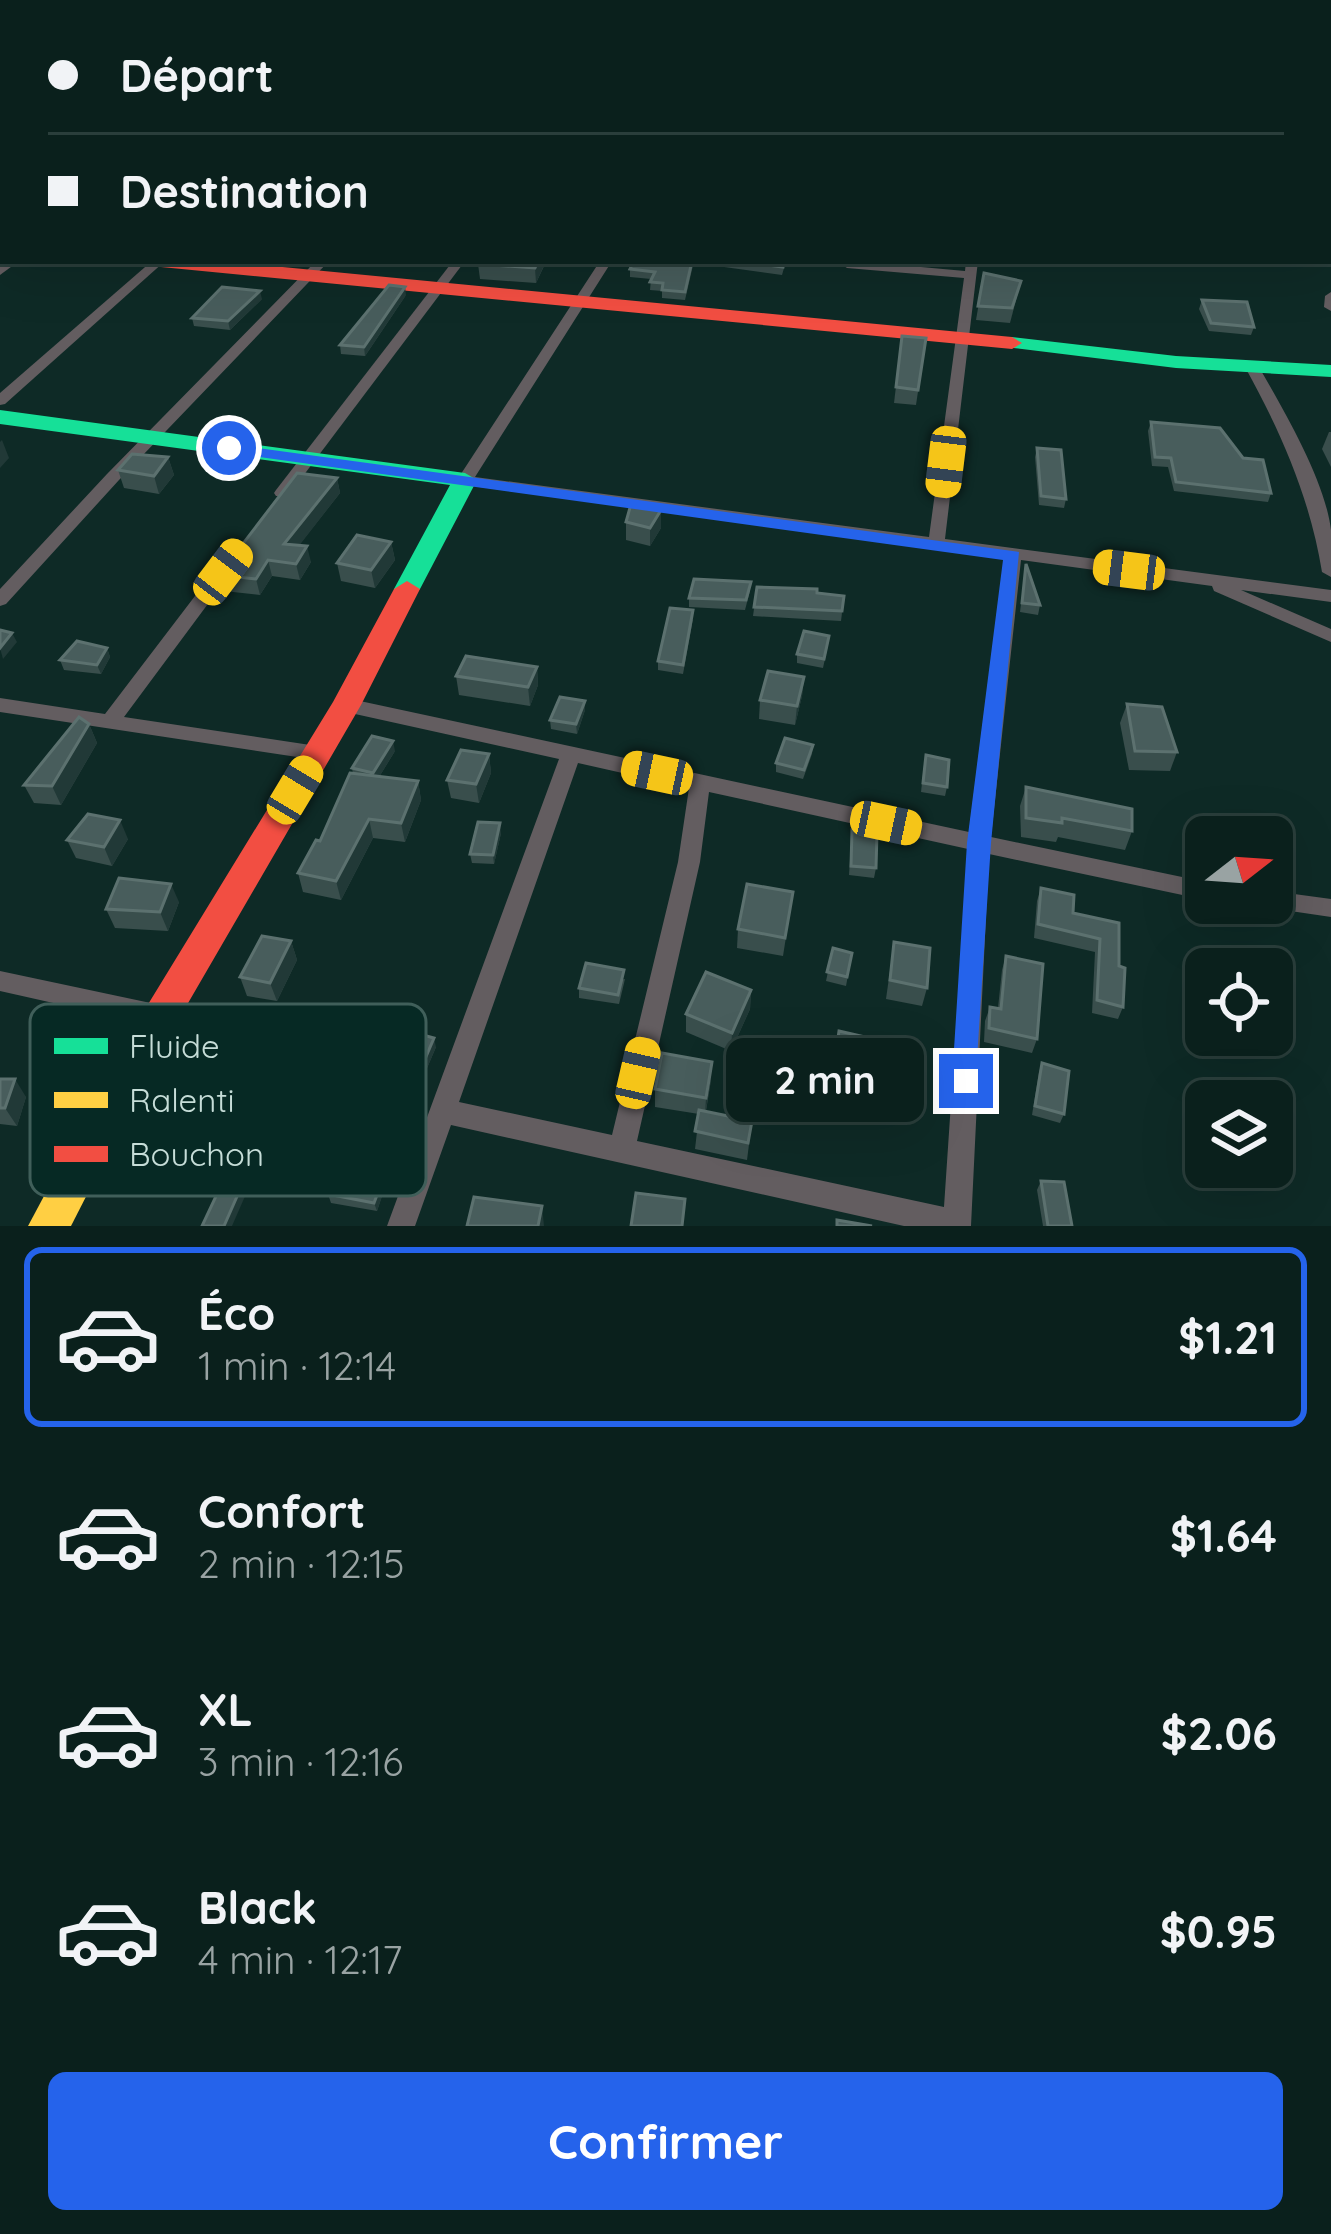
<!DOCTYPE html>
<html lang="fr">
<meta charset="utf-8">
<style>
:root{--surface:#0a201c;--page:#132825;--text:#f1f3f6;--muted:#99a3a3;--line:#2a3e3b;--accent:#2563eb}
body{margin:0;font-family:Quicksand,sans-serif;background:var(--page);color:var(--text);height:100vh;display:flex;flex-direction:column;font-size:45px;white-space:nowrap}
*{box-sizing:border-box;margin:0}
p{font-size:39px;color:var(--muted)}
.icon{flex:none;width:66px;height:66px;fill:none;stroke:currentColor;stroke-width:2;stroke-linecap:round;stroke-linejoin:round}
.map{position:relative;height:1226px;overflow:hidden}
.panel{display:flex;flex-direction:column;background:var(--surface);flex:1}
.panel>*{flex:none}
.hud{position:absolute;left:0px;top:0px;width:1332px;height:264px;box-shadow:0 12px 48px #0002,0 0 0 3px var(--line);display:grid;align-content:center;height:264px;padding:0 48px;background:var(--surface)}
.needle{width:78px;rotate:73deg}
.controls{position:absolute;left:1185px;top:816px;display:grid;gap:24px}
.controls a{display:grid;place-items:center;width:108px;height:108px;border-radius:18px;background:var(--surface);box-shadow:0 12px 48px #0002,0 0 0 3px var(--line);font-size:60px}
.end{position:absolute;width:54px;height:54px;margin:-27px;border:15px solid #2563eb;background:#fff;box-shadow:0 0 0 6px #fff}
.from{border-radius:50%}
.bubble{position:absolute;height:84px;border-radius:18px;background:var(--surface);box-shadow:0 12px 48px #0002,0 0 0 3px var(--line);font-size:39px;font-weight:700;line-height:84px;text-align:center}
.car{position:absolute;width:36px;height:72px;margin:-36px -18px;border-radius:15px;box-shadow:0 0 9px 3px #0007;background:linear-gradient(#f5c518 24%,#345 0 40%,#f5c518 0 76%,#345 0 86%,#f5c518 0)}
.hud b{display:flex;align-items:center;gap:42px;height:114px;font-size:45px}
.hud b+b{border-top:3px solid var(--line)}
.hud i{width:30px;height:30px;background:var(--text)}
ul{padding:21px 0 0;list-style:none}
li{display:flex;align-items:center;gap:36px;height:180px;margin:0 24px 18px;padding:0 24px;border:6px solid transparent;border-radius:18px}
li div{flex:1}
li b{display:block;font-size:45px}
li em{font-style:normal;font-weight:700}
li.active{border-color:var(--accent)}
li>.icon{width:108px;height:108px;stroke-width:1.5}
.primary-button{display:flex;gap:24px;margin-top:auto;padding:24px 48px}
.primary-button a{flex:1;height:138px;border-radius:18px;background:var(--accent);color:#fff;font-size:48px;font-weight:700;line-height:138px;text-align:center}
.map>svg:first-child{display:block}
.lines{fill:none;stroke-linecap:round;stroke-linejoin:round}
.street{fill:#635d60;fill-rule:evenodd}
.fast{fill:#16e098;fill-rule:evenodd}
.slow{fill:#ffcf43;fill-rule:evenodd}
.jam{fill:#f24e42;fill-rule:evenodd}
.wall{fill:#394e4c}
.shaded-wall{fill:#213937}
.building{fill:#485d5c;stroke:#5c716f;stroke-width:3}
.route{fill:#2563eb}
.key{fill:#062924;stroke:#405f5a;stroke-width:3}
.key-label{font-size:33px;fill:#c6ddd8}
</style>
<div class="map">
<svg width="1331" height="1226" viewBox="0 0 1331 1226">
<rect width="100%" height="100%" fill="#0e2a26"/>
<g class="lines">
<g class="street">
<path d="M581,0H623L635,3H594Z"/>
<path d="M645,0H654L652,3H643Z"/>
<path d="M744,0H752L751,3H743Z"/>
<path d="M1052,0H1060L1062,3H1054Z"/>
<path d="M1329,11L1331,12V18L1329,17Z"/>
<rect x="0" y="32" width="3" height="6"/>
<path d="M1331,51V57L1329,58V52Z"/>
<path d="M3,98V105L0,106V99Z"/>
<rect x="1329" y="143" width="2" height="6"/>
<rect x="1329" y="189" width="2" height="6"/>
<rect x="1329" y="204" width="2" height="9"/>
<rect x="0" y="238" width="3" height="8"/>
<path d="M5,261H19L0,275V265Z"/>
<path d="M152,261H165L5,404L0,405V393Z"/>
<path d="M316,261H329L119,480L6,604L0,606V589L107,474Z"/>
<path d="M453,261H465L288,496H276L274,493L276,490Z"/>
<path d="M600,261H612L475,477L929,537L964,278L847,268L841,264L855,261L965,271L966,261H978L945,539L1331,590V602L1241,590L1331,629V642L1214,591L1212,586L1021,560L991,837L1206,882V900L989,854L971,1226H904L451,1125L415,1226H387L559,759L346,712L339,710L336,705L339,700L346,698L969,832L1004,558L465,485L457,480ZM578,763L689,788L678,862L612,1135L459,1102ZM709,792L968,849L944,1207L637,1141L700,862Z"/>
<path d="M1331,292V311L1324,307L1325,296Z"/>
<path d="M1252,363L1259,367C1284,411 1325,480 1331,530C1331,546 1331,562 1331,577L1322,572C1310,498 1281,432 1245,367Z"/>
<path d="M233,553L239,554L242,558L239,562L124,717L317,746L324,748L327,753L324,758L317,760L0,712V698L105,714L227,554Z"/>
<path d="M1272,891L1331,899V917L1264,907L1262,903H1272Z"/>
<path d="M0,971L160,1005L169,1008L172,1016L169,1024L160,1027L0,991Z"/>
</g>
<g class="fast">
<path d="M1012,337L1176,356L1331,365V377L1176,368L1005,347V339Z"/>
<path d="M0,410L465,473L477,480L420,589L407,597L394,589L450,485L0,424Z"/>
</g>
<path class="slow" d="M149,1019L162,1024L168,1036L71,1226H28L136,1024Z"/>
<g class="jam">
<path d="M152,261H219L1012,337L1022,343L1012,349L161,267Z"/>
<path d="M407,581L420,589L361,705L162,1048L149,1053L136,1048L130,1036L136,1024L333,702L394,589Z"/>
</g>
</g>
<g class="wall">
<path d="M683,0H708L705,3Z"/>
<path d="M1072,0H1130L1129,3H1074Z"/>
<path d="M481,261H546V262L536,283L480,279L478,264Z"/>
<path d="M694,261L685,300L662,298V291L650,290L651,279L630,277V269Z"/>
<path d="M717,261H786L782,275L717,266Z"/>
<path d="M984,273L1021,281L1010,323L976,320Z"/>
<path d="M406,295L365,356L341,354L340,345Z"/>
<path d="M262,299L230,330L194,326L192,318Z"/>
<path d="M1202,300L1254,327L1251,335L1209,331L1199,309Z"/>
<path d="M902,336L926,338L916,405L894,403Z"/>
<path d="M1151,422L1271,493L1268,502L1174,491L1168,467L1152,466L1148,431Z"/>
<path d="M1329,432H1331V467L1322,449Z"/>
<path d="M1037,448L1066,499L1064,508L1039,505L1035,457Z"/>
<path d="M168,457L174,475L159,494L124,488L118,470Z"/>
<path d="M337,478L340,493L299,545L311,562L300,580L272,576L260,595L224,591L219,575Z"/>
<path d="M661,510V528L650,546L626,540V522Z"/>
<path d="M391,542L395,560L375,588L341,581L337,563Z"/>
<path d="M1026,564L1040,605L1038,615L1020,612Z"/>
<path d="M757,587L844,596L841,621L753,616Z"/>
<path d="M750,591L745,610L689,607V598Z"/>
<path d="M693,619L683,674L658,670V661Z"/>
<path d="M828,645L823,668L797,663V654Z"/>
<path d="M107,648L110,657L101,674L64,670L60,660Z"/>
<path d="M537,667L538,685L530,706L459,695L456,676Z"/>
<path d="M804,677L802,696L795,725L759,719L760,700Z"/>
<path d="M1127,704L1177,752L1170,771L1129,770L1120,723Z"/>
<path d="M585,710L577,734L551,729L550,720Z"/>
<path d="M89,724L97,743L61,805L34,803L24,785Z"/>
<path d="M813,745L812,754L803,779L776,772V763Z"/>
<path d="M395,751L379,777L418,781L421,800L405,842L373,838L341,900L303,892L298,873L320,841L353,774L352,768Z"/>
<path d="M489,754L491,773L479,803L451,798L447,780Z"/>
<path d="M924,765L947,787L945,796L921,792Z"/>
<path d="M1026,787L1132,831L1125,850L1058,837L1056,842L1021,837L1020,806Z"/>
<path d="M852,830L876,868L874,878L849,875Z"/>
<path d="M501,833L494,864L472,863L470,854Z"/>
<path d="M128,839L112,866L76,858L67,840Z"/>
<path d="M1041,888L1073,913L1119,923V966L1123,1007L1118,1019L1092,1013L1095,952L1034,938L1037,901Z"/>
<path d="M793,892L783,956L737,948L738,929Z"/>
<path d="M179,902L168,931L115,928L106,909Z"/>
<path d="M291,941L297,960L277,1001L247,996L240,977Z"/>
<path d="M894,942L927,988L922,1006L886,999Z"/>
<path d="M833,948L852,953L846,986L826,981Z"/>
<path d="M1006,956L1037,1039L1032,1053L984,1042L985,1021L990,1007L998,1008L1002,970Z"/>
<path d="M625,979L619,1004L579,998V988Z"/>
<path d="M751,990L750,1009L731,1051L686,1032V1014Z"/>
<path d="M839,1031L864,1073L862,1082L832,1075Z"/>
<path d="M294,1036L274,1081L245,1076L238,1058Z"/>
<path d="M372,1046L436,1047L427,1068L375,1055Z"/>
<path d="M1042,1063L1064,1114L1060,1123L1032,1115L1039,1072Z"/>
<path d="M0,1079L26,1097L17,1126L0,1124Z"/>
<path d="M711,1080L706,1111L752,1121L747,1160L695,1149L699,1114L655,1107V1089Z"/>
<path d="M1041,1181L1072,1226H1043L1037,1190Z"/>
<path d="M385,1187L377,1211L331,1203L328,1194Z"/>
</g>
<g class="shaded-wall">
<path d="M538,261H546L536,283L535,268Z"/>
<path d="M405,287L406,295L365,356L364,347Z"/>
<path d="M260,291L262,299L230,330L228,321Z"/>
<path d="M2,440L9,458L0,468V442Z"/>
<path d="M168,457L174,475L159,494L154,476Z"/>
<path d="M337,478L340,493L288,560L284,544Z"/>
<path d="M661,510V528L650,546V528Z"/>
<path d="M391,542L395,560L375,588L371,570Z"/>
<path d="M307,546L311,562L300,580L296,564Z"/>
<path d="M268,560L272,576L260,595L256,579Z"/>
<path d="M12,633L17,642L3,659L0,648Z"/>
<path d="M107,648L110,657L101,674L97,665Z"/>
<path d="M537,667L538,685L530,706L528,687Z"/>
<path d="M804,677L802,696L795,725L797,706Z"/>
<path d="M585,701V710L577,734L576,724Z"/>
<path d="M89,724L97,743L61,805L52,786Z"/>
<path d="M393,741L395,751L376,782L373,773Z"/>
<path d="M489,754L491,773L479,803L476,784Z"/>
<path d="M418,781L421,800L405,842L401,823Z"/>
<path d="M369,819L373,838L341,900L336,881Z"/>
<path d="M120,820L128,839L112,866L104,847Z"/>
<path d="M500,823L501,833L494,864L493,855Z"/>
<path d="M171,884L179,902L168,931L160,912Z"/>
<path d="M291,941L297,960L277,1001L270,983Z"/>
<path d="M751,990L750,1009L731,1051L732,1033Z"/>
<path d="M288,1018L294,1036L274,1081L267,1063Z"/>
<path d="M434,1038L436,1047L427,1068L425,1059Z"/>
<path d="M712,1062L711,1080L705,1115L706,1098Z"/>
<path d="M15,1079L26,1097L17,1126L5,1108Z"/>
<path d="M383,1179L385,1187L377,1211L374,1203Z"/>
<path d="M242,1185L246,1194L232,1226H224Z"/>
<path d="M542,1206L544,1226H538Z"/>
</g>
<g class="building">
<path d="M4,0H589L626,1L625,3H4Z"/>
<path d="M0,8H3V26L0,27Z"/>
<path d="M0,39H3V90L0,87Z"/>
<rect x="0" y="119" width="3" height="46"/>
<rect x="0" y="179" width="3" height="30"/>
<path d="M481,261H538L535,268L478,264Z"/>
<path d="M634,261H692L685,292L662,290L663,283L650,282L655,272L630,269Z"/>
<path d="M737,261H784L783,267Z"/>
<path d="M984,273L1021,281L1012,308L978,306Z"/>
<path d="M389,285L405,287L364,347L340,345Z"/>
<path d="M222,287L260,291L228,321L192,318Z"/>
<path d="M1202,300L1247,302L1254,327L1211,323Z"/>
<path d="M902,336L926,338L918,390L896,387Z"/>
<path d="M1151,422L1220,428L1243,458L1263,460L1271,493L1176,482L1171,458L1155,457Z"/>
<path d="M1037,448L1061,450L1066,499L1041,496Z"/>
<path d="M132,454L168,457L154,476L118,470Z"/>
<path d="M297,473L337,478L284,544L307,546L296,564L268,560L256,579L219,575Z"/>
<path d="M631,504L661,510L650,528L626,522Z"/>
<path d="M357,535L391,542L371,570L337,563Z"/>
<path d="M1026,564L1040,605L1022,603Z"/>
<path d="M694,579L751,582L746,600L689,598Z"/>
<path d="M757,587L817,589V593L844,596L842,611L754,607Z"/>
<path d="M670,608L693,610L683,665L658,661Z"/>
<path d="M0,630L12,633L0,648Z"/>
<path d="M804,631L829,636L824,659L797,654Z"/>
<path d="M77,641L107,648L97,665L60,660Z"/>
<path d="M466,656L537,667L528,687L456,676Z"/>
<path d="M768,671L804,677L797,706L760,700Z"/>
<path d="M560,697L585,701L576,724L550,720Z"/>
<path d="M1127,704L1162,707L1177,752L1135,751Z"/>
<path d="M79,717L89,724L52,786L24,785Z"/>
<path d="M372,736L393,741L373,773L352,768Z"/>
<path d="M785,738L813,745L804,770L776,763Z"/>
<path d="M461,750L489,754L476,784L447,780Z"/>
<path d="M926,755L949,760L947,787L923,783Z"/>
<path d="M350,773L418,781L401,823L369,819L336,881L298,873L316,840L320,841Z"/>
<path d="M1026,787L1132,809V831L1062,818V823L1026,818Z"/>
<path d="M88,814L120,820L104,847L67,840Z"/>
<path d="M478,822L500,823L493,855L470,854Z"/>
<path d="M852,830L877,833L876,868L851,866Z"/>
<path d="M119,878L171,884L160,912L106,909Z"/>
<path d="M747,884L793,892L785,938L738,929Z"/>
<path d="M1041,888L1074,895L1073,913L1119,923V966L1125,968L1123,1007L1097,1000L1100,939L1038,924Z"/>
<path d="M262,936L291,941L270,983L240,977Z"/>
<path d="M894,942L930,948L927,988L890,980Z"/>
<path d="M833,948L852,953L847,977L827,972Z"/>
<path d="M1006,956L1043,964L1037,1039L989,1028L990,1007L1001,1009Z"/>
<path d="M586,963L624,970L618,995L579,988Z"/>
<path d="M706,972L751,990L732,1033L686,1014Z"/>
<path d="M382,1024L434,1038L425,1059L372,1046Z"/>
<path d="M839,1031L869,1038L864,1073L834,1066Z"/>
<path d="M662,1053L712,1062L706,1098L655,1089Z"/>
<path d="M1042,1063L1069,1071L1064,1114L1035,1106Z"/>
<path d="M0,1079H15L5,1108H0Z"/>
<path d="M699,1110L752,1121L748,1143L695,1131Z"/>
<path d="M337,1170L383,1179L374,1203L328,1194Z"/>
<path d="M225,1177L242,1185L224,1226H202Z"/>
<path d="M1041,1181L1064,1182L1072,1226H1048Z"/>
<path d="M636,1193L685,1199L682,1226H631Z"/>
<path d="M474,1197L542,1206L538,1226H467Z"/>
<path d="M837,1220L872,1226H837Z"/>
</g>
<path class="route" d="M229,444L1019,552L991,843L975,1090L966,1094L956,1090L952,1081L967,843L1003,560L223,452L221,448Z"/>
<rect x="30" y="1004" width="396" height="192" rx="18" class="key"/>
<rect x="54" y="1038" width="54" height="16" fill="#16e098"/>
<rect x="54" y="1092" width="54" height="16" fill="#ffcf43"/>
<rect x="54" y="1146" width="54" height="16" fill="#f24e42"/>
<g class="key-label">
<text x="129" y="1058">Fluide</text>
<text x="129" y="1112">Ralenti</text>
<text x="129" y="1166">Bouchon</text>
</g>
</svg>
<div class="controls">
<a><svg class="needle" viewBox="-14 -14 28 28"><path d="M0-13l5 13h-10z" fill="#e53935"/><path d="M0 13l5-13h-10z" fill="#99a3a3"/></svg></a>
<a><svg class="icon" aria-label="locate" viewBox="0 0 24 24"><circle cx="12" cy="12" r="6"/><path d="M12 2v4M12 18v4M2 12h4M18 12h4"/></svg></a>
<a><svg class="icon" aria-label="layers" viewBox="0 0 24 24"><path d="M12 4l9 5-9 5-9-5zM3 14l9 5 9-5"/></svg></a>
</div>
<i class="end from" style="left:229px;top:448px"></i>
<i class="end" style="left:966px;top:1081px"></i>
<div class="bubble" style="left:726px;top:1038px;width:198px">2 min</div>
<i class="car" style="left:946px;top:462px;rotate:187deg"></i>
<i class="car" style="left:1129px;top:570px;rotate:277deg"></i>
<i class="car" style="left:223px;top:572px;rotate:37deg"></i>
<i class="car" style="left:657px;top:773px;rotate:282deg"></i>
<i class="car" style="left:295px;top:790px;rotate:31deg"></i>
<i class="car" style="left:886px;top:823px;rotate:102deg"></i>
<i class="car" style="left:638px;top:1073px;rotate:13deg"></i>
<div class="hud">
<b><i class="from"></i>Départ</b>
<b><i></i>Destination</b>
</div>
</div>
<section class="panel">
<ul>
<li class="active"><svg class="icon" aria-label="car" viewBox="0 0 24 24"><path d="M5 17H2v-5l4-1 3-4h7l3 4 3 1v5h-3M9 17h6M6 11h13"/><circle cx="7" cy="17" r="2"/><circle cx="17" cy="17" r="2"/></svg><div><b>Éco</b><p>1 min · 12:14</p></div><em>$1.21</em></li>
<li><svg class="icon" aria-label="car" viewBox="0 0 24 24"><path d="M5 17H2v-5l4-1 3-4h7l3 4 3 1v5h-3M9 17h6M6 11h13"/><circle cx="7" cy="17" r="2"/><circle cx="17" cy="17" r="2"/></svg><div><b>Confort</b><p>2 min · 12:15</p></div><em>$1.64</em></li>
<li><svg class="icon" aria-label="car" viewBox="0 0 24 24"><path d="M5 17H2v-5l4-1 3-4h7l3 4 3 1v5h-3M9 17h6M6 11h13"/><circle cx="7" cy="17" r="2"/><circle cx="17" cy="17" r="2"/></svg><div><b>XL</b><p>3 min · 12:16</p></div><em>$2.06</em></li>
<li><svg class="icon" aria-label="car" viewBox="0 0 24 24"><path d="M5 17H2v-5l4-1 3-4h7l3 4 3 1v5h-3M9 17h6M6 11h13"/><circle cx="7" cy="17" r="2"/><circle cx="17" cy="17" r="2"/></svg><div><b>Black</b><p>4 min · 12:17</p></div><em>$0.95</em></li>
</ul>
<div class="primary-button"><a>Confirmer</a></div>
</section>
